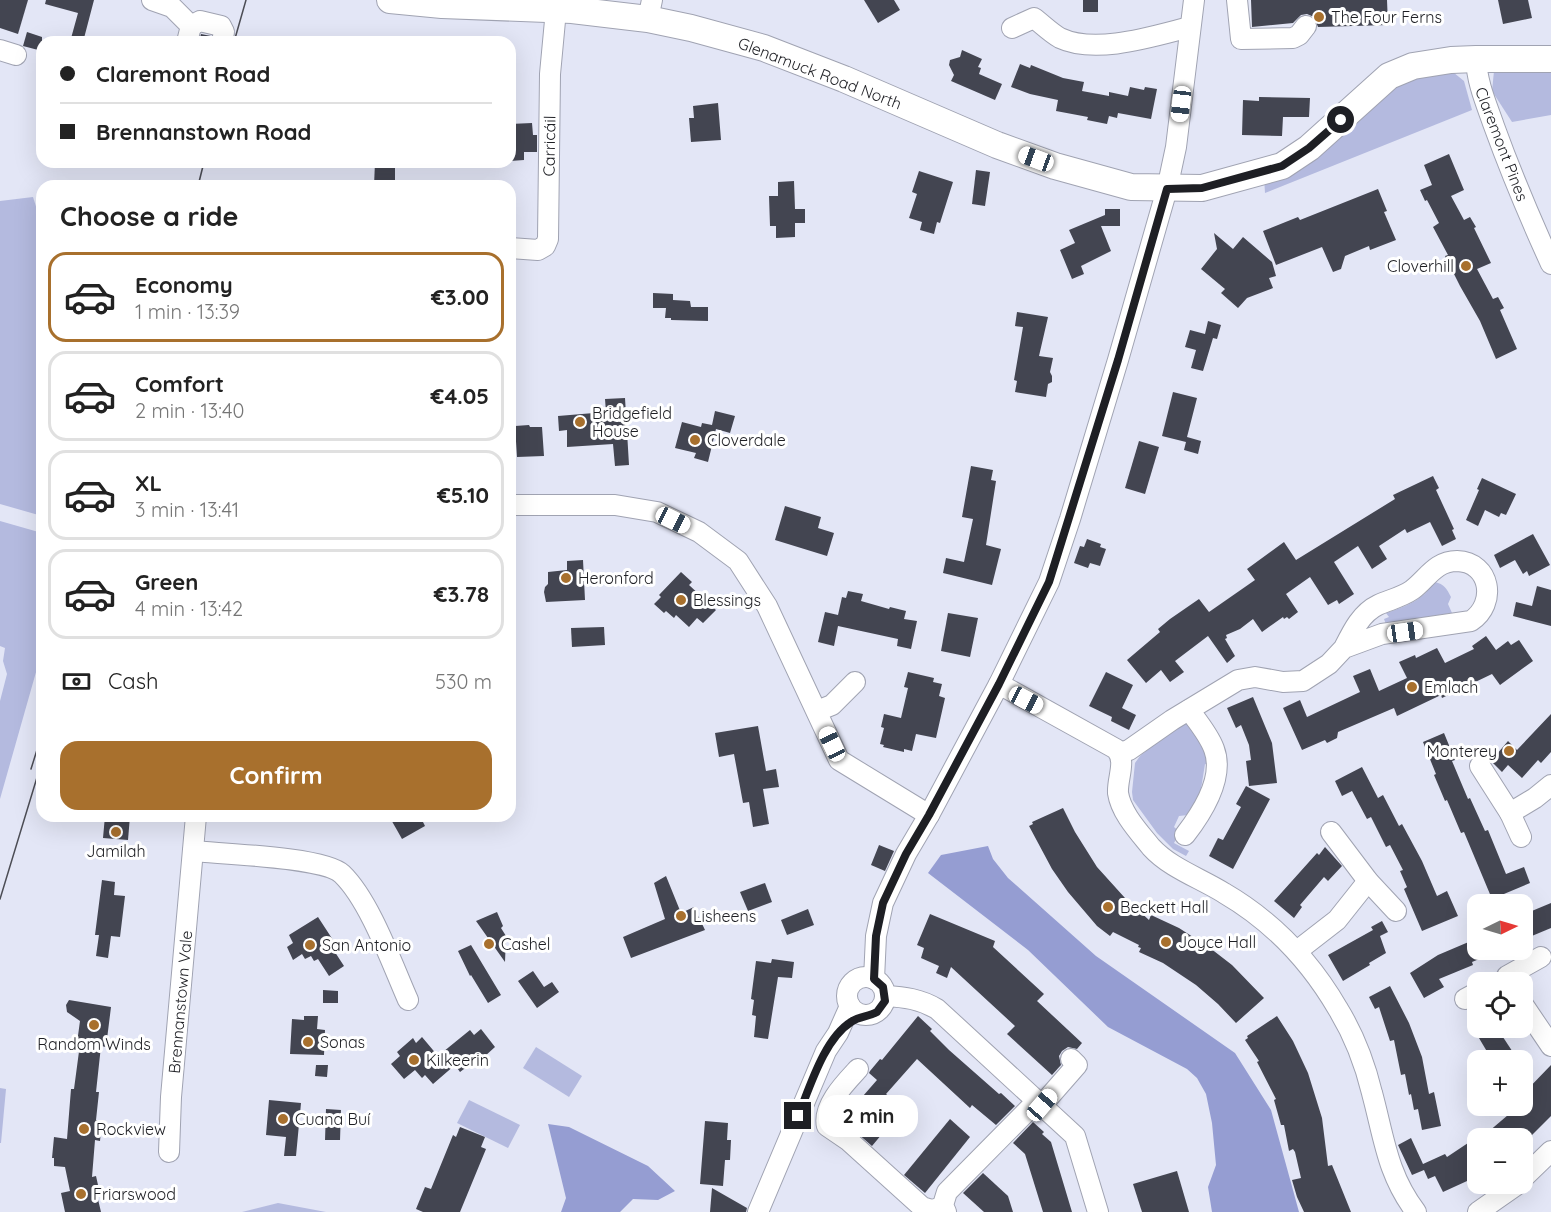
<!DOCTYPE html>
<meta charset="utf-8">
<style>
:root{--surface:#fff;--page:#f6f6f6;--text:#222;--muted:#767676;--line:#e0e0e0;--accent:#a8702d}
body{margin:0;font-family:Quicksand,sans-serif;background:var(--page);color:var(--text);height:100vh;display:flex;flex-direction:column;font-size:22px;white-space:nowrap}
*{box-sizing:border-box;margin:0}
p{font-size:20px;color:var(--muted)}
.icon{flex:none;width:33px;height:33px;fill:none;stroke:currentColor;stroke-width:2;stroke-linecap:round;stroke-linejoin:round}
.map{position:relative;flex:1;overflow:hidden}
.sheet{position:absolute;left:36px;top:180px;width:480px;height:642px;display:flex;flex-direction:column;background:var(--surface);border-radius:18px;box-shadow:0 6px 24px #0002}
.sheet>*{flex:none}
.guide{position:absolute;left:36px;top:36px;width:480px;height:132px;border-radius:18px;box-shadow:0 6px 24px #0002;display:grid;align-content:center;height:132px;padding:0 24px;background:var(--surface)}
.needle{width:39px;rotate:85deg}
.controls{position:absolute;left:1467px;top:894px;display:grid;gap:12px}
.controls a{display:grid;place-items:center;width:66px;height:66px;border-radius:12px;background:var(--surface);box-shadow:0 6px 24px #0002;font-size:30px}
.end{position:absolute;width:27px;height:27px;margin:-14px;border:8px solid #1e1f24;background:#fff;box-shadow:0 0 0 3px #fff}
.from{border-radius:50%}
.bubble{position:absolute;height:42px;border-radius:18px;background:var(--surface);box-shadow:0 6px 24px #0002;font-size:20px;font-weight:700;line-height:42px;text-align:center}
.car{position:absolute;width:18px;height:36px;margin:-18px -9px;border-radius:8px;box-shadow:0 0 4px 2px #0007;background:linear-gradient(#fff 24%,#345 0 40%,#fff 0 76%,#345 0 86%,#fff 0)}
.guide b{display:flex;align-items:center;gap:21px;height:57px;font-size:22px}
.guide b+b{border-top:2px solid var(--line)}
.guide i{width:15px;height:15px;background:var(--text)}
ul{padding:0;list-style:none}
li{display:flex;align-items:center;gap:18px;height:90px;margin:0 12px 9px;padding:0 12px;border:3px solid var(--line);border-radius:18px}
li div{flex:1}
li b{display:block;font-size:22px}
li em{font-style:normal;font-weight:700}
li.active{border-color:var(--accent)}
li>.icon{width:54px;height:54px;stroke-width:1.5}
h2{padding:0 24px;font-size:27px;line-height:72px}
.pay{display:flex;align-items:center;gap:15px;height:66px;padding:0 24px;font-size:22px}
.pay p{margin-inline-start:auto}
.action{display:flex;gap:12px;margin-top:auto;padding:12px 24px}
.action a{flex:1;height:69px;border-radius:18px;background:var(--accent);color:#fff;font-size:24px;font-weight:700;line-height:69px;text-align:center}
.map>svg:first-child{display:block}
.green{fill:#b4badf}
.forest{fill:#959dd2}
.building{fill:#434551}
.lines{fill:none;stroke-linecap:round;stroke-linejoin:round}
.minor-casing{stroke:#a0a3b2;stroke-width:22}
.major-casing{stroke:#a0a3b2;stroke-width:28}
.minor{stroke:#fff;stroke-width:20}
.major{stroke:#fff;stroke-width:26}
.tram{stroke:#4c4d55;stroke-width:1.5}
.route{stroke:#1e1f24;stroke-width:8}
.poi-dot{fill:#a8702d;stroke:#fff;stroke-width:2}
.labels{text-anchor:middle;stroke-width:6;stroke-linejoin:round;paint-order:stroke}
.poi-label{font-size:16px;fill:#1e1f24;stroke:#fff;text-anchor:start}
.street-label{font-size:16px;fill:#1e1f24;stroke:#fff}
</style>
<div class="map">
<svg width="1551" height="1212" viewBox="0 0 1551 1212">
<rect width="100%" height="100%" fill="#e3e6f6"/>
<g class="green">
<path d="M1443,64L1464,81L1472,110L1265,193L1264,177L1401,75Z"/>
<path d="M1494,71L1551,72V115L1512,122L1492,91Z"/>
<path d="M33,197L42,225V516L0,504V201Z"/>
<path d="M0,521L42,533V651L0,799V701L7,674L3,661L5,648L0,646Z"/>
<path d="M1435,582C1444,584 1447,589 1451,597L1448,604L1452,613L1413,619V624L1387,627L1384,619L1389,617L1386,613C1398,609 1413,604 1422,596C1428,592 1430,586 1435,582Z"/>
<path d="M1187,722L1203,739L1209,765L1205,764L1201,789L1205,790L1188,815L1179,816L1174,827L1180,832L1174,843L1189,851L1186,856L1173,849L1157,833L1133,800L1132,792L1135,763L1140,756L1180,723Z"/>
<path d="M536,1047L582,1076L569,1097L523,1068Z"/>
<path d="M0,1088L6,1089L1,1143H0Z"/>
<path d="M469,1100L520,1125L508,1148L457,1123Z"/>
<path d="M278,1203L326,1212H242Z"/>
</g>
<g class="forest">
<path d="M988,846L993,859L1008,878L1096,956L1235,1053L1271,1110L1299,1212H1212L1208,1187L1216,1165L1212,1123L1206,1094L1197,1078L1187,1069L1108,1027L1028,950L928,873L941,855Z"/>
<path d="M548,1124L569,1127L648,1166L675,1191L658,1200L633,1199L620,1212H561L566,1198Z"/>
</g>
<g class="building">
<path d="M0,0H28L18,34L0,28Z"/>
<path d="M46,0H94L83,42H70L78,13L45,4Z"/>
<path d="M864,0H894L900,10L878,23Z"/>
<rect x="1083" y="0" width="15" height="12"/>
<path d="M1251,0H1387L1388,25L1318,27L1314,17L1307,14L1301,15L1293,23L1252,27Z"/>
<path d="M1498,0H1528L1532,18L1503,24Z"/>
<path d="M27,32L42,37V51L23,46Z"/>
<path d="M201,34L211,36L210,42H199Z"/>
<path d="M962,50L982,59L978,67L981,68L979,74L1002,84L995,100L951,81L954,75L949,65L950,60L960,57Z"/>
<path d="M1020,64L1030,68L1031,65L1063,78L1084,82L1082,91L1109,96V92L1128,96L1130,87L1144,90L1145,87L1157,89L1151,119L1118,113L1117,118L1109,116L1107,124L1087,120L1088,117L1056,111L1058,100L1030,94L1011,87Z"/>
<path d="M1259,97L1310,98L1309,117H1283L1282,136L1242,135L1243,100L1259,101Z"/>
<path d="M718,103L721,140L691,142L689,118H694L693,106Z"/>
<path d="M532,123L533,135H537V152H524V160L510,161V124Z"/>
<path d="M1449,154L1464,190L1451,196L1464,220L1470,217L1476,227L1474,228L1491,263L1477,269L1493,299L1498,297L1504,308L1500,310L1517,349L1496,359L1480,321L1460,286L1445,256L1448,255L1433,227L1439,223L1427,200L1425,201L1420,190L1432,185L1424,165Z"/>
<path d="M375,162H395V186H374Z"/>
<path d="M976,170L990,172L985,206L972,204Z"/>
<path d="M919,171L953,182L940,223L937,222L934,234L920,230L922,222L909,218L917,194L912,192Z"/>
<path d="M794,181L795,209H805V223H795V237L776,238V226H770L769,196H778V182Z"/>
<path d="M1378,189L1387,211L1384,212L1396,240L1370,250L1369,246L1345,256L1341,269L1333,272L1322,247L1276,265L1263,231L1298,217L1300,220Z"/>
<path d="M1105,209H1120V226H1101L1111,251L1081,266L1084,274L1072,279L1060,250L1075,243L1069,230L1105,215Z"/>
<path d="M1214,233L1233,249L1243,237L1272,262L1276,276L1269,278L1273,288L1247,298L1238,308L1221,293L1225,289L1201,269L1217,249Z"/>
<path d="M653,293L673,294V300L690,301L691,307H708V321L671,320V318H665L666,308H653Z"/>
<path d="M1017,312L1048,317L1039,356L1053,358L1050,372L1052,376V382L1048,384L1046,397L1015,392L1017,381L1014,380L1023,327L1015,326Z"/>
<path d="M1208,321L1221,325L1217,339L1213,338L1203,371L1191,368L1196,350L1185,347L1190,330L1205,334Z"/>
<path d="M1173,392L1197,398L1187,437L1201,441L1198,454L1184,450L1186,442L1162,436Z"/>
<path d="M625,398L629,465L615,466L613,444L567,447V430L559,431L558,416L606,412L605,399Z"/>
<path d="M715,411L735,416L730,433L716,429L708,462L694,458L696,453L675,448L682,422L701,427L702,423L712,425Z"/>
<path d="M529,425L530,427H542L544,456L517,457L515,426Z"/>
<path d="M1139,441L1159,447L1145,494L1125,488Z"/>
<path d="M971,466L993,470L991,480L996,481L986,545L1001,549L992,585L943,573L946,558L964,562L973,519L962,517Z"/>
<path d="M1433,476L1439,488L1436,490L1454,529L1452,530L1456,539L1442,546L1430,522L1407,533L1405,529L1379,546L1387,559L1372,569L1358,546L1334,562L1354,594L1339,604L1337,600L1328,605L1310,577L1286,594L1298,612L1289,619L1287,617L1284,619L1283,617L1262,632L1253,619L1240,629L1226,635L1227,638L1225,639L1235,656L1227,663L1208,636L1175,661L1184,672L1170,682L1161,670L1146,683L1127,660L1160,632L1158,629L1170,619L1199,599L1209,612L1255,580L1247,569L1284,542L1296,560L1395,499L1393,495Z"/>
<path d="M1482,478L1516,494L1506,515L1501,513L1499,517L1485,510L1478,526L1466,520L1479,490L1477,489Z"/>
<path d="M785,506L821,517L818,528L834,533L827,556L775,540Z"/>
<path d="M1533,534L1550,565L1529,576L1527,571L1523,574L1515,560L1500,568L1494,555Z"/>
<path d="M1087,539L1101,544L1100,547L1106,549L1100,566L1090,563L1088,568L1074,563L1080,546L1084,547Z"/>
<path d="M583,560L585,600L546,602L544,592L545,587L548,584V572L567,570V561Z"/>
<path d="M681,572L692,582L689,585L716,610L703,623L697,618L689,627L676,615L674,618L666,611L664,613L654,604L661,597L659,595Z"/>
<path d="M1537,586L1551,590V626L1513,616L1516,602L1532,606Z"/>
<path d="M848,591L863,594L861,601L889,609L890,607L906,611L904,619L917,621L911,649L897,646L898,639L838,626L834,646L818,642L825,612L838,615L842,597L846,598Z"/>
<path d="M948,613L978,618L970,657L941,651Z"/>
<path d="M604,627L605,645L572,647L571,628Z"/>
<path d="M1486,636L1496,650L1508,641L1511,645L1519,640L1533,661L1500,685L1492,674L1442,698L1441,695L1397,716L1394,708L1338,732L1337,738L1327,743L1325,740L1302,750L1283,708L1300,700L1307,717L1360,692L1353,676L1370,669L1379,691L1407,678L1399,662L1415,655L1416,658L1437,648L1445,663L1474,649L1472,646Z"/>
<path d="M908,672L934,678L933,682L942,684L939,696L945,698L936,738L916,734L912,751L904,749V752L883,747L884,745L880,744L884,728L881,727L884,714L901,718L908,688L904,687Z"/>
<path d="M1106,672L1133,685L1122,708L1136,715L1129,730L1111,721L1112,717L1089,706Z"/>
<path d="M1253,697L1272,743L1277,783L1249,786L1246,761L1251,760L1249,745L1241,725L1236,728L1227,708Z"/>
<path d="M1551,714V752L1541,763L1538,760L1522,778L1508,765L1502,772L1491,761L1508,741L1517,750Z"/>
<path d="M758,726L766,771L776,769L779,787L763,789L769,824L753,827L749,802L743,803L734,754L719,757L715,733Z"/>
<path d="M1444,733L1455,760L1452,761L1468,799L1470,798L1485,831L1488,830L1506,874L1524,867L1530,883L1492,899L1464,832L1461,833L1447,800L1445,801L1434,775L1436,774L1423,742Z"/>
<path d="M1362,767L1378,798L1383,795L1399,826L1402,824L1422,861L1437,896L1447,891L1458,916L1422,931L1404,889L1407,887L1400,871L1403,870L1390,845L1386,847L1371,817L1367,819L1352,791L1342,796L1335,781Z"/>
<path d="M1246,786L1270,799L1233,869L1209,856L1218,838L1223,840L1241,807L1236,804Z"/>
<path d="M1063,808L1075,832L1097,867L1125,898L1149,920L1151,915L1179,928L1210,948L1232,965L1264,998L1236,1023L1218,1004L1196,985L1163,963L1139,952L1141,948L1138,947L1139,945L1113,932L1110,936L1097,926L1068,892L1052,869L1029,826L1033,824L1032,822Z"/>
<path d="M105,816H130L128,840L103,838Z"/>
<path d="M389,816H420L425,826L402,839Z"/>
<path d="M879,845L894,851L885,871L871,865Z"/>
<path d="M1325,847L1342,866L1328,881L1324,877L1300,905L1302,907L1294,918L1274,901L1317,853L1319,855Z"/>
<path d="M666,876L681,913L694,907L705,930L631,958L623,937L665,919L654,883Z"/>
<path d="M102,880L115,882L114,895L125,896L120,937L111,936L108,958L96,956L99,935H95Z"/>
<path d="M765,883L772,902L748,911L740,892Z"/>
<path d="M1551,903V928L1522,940V915Z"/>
<path d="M808,909L814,925L787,935L781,920Z"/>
<path d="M497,912L503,926L501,928L506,936L505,962L476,921Z"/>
<path d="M930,914L995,941L993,947L1044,994L1037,1001L1082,1043L1077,1049L1068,1047L1062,1051L1059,1056L1061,1065L1052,1075L1007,1034L1015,1026L951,967L947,978L936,973L939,966L921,958L924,948L917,945Z"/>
<path d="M318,917L333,940L329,943L344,966L329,976L318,959L314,961L311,956L305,959L302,954L293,960L287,947L293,943L289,935Z"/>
<path d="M1382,921L1388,932L1380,936L1386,953L1369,963L1370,965L1343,981L1328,955L1373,930L1371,927Z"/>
<path d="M1478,938V950H1501L1472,962L1473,965L1439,979L1444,987L1424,998L1410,973L1438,955Z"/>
<path d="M471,945L501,995L488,1003L471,975L470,976L458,951Z"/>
<path d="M772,959L794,962L792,978L778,977L768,1039L754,1037L756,1016L752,1015L754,1000L751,999L756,961L771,963Z"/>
<path d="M533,971L544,987L552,982L559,992L537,1008L518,981Z"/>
<path d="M1390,986L1409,1023L1422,1057L1429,1094L1434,1092L1441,1126L1422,1130L1418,1109L1414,1110L1411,1094L1409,1095L1405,1074L1401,1075L1394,1040L1390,1041L1379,1007L1375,1009L1369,997Z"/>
<path d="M323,990L338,991V1003H323Z"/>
<path d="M69,1000L111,1007L106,1047L101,1046L96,1092H99L96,1120L102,1121L100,1141L95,1140L92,1177L96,1176L100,1194L97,1195L101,1212H65L61,1193L70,1191L65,1167L54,1166V1158H52L54,1137L67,1139L71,1089H74L80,1044L77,1043L80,1021L67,1012L66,1005Z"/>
<path d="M304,1016H318L317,1029L325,1030L324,1055L290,1054L292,1019L304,1020Z"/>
<path d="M918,1016L932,1029L930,1031L949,1050L999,1094L1001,1093L1015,1106L996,1125L972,1105L970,1108L917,1059L886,1094L896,1102L874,1126L882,1134L872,1146L849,1126L863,1110L856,1104L877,1080L869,1073L870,1071L880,1059L882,1060Z"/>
<path d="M1277,1016L1293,1041L1308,1073L1322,1118L1328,1166L1332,1165L1351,1212H1304L1297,1197L1292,1180L1301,1178L1295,1152L1293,1149L1289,1151L1284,1125H1281L1274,1100L1276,1099L1257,1062L1259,1061L1245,1040L1248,1038L1247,1036Z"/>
<path d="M1473,1028H1497L1518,1060H1492Z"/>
<path d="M481,1029L495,1047L474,1066L472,1063L460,1072L455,1065L433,1084L425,1075L422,1078L415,1070L404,1079L391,1064L400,1056L397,1052L413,1038L416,1043L422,1037L438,1056L470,1030L474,1035Z"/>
<path d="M316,1065H328L327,1077L315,1076Z"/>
<path d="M1551,1065V1116L1529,1138H1481L1508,1115L1506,1112L1513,1106H1522V1095Z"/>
<path d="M269,1100L301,1103L296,1156H284L286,1137L266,1135Z"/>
<path d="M326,1109L341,1110L340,1140H325Z"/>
<path d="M950,1119L970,1137L925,1193L904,1175Z"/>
<path d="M705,1121L728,1123L727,1140H731L730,1160H725L723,1186L700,1184Z"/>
<path d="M1033,1122L1044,1132L1042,1134L1051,1142L1072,1212H1043L1025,1154L1013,1143Z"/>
<path d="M460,1127L485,1137L481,1147L486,1149L460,1212H423L416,1209L425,1187L431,1189L453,1135L456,1137Z"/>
<path d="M1411,1138L1423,1164L1445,1154L1447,1157L1471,1141L1478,1152V1176L1443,1192L1435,1176L1428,1179L1424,1170L1412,1175L1398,1145Z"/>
<path d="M1177,1171L1189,1212H1142L1133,1184Z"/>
<path d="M983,1173L1008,1196L1013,1212H984L963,1193Z"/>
<path d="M712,1188L747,1208L746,1212H710Z"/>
</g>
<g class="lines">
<defs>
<g id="minor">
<path d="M152,0L172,7L191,26L187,42"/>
<path d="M1237,0L1241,39L1293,38L1299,35L1306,26"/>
<path d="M648,19L652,0"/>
<path d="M191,26L200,21L221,26L224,32L222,42"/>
<path d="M1012,28L1034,18C1042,24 1051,33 1060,38C1096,55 1154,36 1190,27"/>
<path d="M0,50L16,55"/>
<path d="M1476,59C1477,83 1486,103 1494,126C1511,173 1530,218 1551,264"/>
<path d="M510,248L538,250L545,246L548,239L550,74L556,10"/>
<path d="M510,505H615L657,512L699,532L738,561L767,606L839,760L929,815"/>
<path d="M999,684L1116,749C1127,761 1117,778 1118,793C1121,813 1139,832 1151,847C1170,868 1200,878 1224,893C1272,921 1310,961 1338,1009C1354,1035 1365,1064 1372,1093C1384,1137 1387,1174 1416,1212"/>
<path d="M817,711L832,705L855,682"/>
<path d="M1120,753L1129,750L1172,720L1238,680L1255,677L1283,682L1303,681L1329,664L1344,648L1382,634L1471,621C1497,604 1491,562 1457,561C1435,561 1427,579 1412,590C1402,597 1389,600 1378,605C1361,613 1352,632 1344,648"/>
<path d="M1480,766L1510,813L1535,798L1551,785"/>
<path d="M1510,813L1521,837"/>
<path d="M1331,832L1368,881L1396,911"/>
<path d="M1185,835C1202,813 1225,778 1214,749C1209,735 1198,722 1189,710"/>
<path d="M193,851C222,854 324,857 342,874C370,901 392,964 408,1000"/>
<path d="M1297,951L1337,920L1368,881"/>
<circle cx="866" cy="996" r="19"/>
<path d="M874,979L876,936L883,903L906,854L929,815L999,684L1049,582L1070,519L1118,360L1167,189L1176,147L1194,0"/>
<path d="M1511,982L1507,976L1541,957"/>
<path d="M885,996C905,997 920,999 937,1009L1075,1136L1098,1212"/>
<path d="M1465,999L1478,992"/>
<path d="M1522,1003L1551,1046"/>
<path d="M858,1069C846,1082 822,1106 827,1126L849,1141L922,1207L932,1210L943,1207"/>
<path d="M1042,1105L1077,1065L1071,1059"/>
<path d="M169,1152L171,1097L196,816"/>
<path d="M1522,1179L1551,1151"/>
<path d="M758,1212L826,1051L838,1033L850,1006"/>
<path d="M946,1212L943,1205L947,1192L1037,1101"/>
<path d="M1478,1212L1518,1184"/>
</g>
<path id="major" d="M390,0L442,5L572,10L648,19L691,28L764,48L844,79L997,145L1055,166L1131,187L1202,188L1282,166L1309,148L1389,76L1413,66L1451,60L1476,59H1551"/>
</defs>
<use href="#minor" class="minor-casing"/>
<use href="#major" class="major-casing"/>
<use href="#minor" class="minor"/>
<use href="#major" class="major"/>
<g class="tram">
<path d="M234,42L246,0"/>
<path d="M198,186L204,162"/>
<path d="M31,769L42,734"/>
<path d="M0,899L42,761"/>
</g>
</g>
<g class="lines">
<path class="route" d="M798,1116C810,1087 824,1039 851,1022C859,1016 868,1017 877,1012L885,1001L883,987L874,979L876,936L883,903L906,854L929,815L999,684L1049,582L1118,360L1167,189L1202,188L1282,166L1309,148L1341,120"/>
</g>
<g class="poi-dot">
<circle cx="1319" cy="17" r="6"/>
<circle cx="1466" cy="266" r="6"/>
<circle cx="580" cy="422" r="6"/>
<circle cx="695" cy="440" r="6"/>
<circle cx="566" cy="578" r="6"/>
<circle cx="681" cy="600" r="6"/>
<circle cx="1412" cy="687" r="6"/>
<circle cx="1509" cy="751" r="6"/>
<circle cx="116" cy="832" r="6"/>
<circle cx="1108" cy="907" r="6"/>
<circle cx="681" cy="916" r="6"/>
<circle cx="1166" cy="942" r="6"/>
<circle cx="489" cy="944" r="6"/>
<circle cx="310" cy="945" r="6"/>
<circle cx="94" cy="1025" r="6"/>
<circle cx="308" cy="1042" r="6"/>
<circle cx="414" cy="1060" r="6"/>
<circle cx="283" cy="1119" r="6"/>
<circle cx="84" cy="1129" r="6"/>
<circle cx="81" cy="1194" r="6"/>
</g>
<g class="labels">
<g class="poi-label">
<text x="1331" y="23">The Four Ferns</text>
<text x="1454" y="272" text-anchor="end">Cloverhill</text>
<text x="592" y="419">Bridgefield<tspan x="592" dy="18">House</tspan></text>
<text x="707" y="446">Cloverdale</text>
<text x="578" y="584">Heronford</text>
<text x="693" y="606">Blessings</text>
<text x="1424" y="693">Emlach</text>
<text x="1497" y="757" text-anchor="end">Monterey</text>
<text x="116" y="857" text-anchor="middle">Jamilah</text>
<text x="1120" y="913">Beckett Hall</text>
<text x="693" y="922">Lisheens</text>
<text x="1178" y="948">Joyce Hall</text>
<text x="501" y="950">Cashel</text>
<text x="322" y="951">San Antonio</text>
<text x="320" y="1048">Sonas</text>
<text x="94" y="1050" text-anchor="middle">Random Winds</text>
<text x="426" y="1066">Kilkeerin</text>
<text x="295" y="1125">Cuana Buí</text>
<text x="96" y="1135">Rockview</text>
<text x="93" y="1200">Friarswood</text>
</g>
<g class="street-label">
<text transform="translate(820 73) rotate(21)" y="6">Glenamuck Road North</text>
<text transform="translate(1502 144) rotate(69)" y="6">Claremont Pines</text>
<text transform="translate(549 146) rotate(-89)" y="6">Carricáil</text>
<text transform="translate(180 1002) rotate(-85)" y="6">Brennanstown Vale</text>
</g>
</g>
</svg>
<div class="controls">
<a><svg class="needle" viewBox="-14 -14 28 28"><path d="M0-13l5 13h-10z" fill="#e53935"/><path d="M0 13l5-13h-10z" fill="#767676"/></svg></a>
<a><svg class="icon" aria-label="locate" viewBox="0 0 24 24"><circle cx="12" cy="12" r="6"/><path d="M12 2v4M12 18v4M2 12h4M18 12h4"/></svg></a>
<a>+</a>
<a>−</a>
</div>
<i class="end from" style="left:1341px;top:120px"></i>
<i class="end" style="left:798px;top:1116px"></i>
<div class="bubble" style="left:819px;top:1095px;width:99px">2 min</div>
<i class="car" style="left:1181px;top:104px;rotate:187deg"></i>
<i class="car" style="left:1036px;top:159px;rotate:290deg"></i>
<i class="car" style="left:673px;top:520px;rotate:116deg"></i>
<i class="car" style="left:1405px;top:632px;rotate:82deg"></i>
<i class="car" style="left:1026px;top:700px;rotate:118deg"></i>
<i class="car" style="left:832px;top:744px;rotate:335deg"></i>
<i class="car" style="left:1042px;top:1105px;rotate:41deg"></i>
<div class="guide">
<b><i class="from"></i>Claremont Road</b>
<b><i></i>Brennanstown Road</b>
</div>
<section class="sheet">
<h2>Choose a ride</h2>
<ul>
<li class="active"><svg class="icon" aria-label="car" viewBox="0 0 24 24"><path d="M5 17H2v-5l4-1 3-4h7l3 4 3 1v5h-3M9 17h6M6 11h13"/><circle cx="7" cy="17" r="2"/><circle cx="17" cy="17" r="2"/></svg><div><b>Economy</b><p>1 min · 13:39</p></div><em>€3.00</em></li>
<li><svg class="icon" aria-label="car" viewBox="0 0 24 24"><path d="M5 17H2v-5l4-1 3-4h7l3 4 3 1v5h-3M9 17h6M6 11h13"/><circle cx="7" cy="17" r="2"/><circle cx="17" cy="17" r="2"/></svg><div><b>Comfort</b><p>2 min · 13:40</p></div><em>€4.05</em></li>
<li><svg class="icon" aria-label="car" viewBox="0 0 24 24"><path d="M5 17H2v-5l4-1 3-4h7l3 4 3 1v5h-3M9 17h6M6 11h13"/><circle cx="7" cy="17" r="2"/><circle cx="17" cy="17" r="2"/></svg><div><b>XL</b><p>3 min · 13:41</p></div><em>€5.10</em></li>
<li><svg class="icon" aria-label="car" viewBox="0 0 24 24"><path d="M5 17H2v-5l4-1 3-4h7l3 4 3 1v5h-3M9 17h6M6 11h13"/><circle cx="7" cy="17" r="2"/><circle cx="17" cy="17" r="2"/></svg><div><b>Green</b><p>4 min · 13:42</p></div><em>€3.78</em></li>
</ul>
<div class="pay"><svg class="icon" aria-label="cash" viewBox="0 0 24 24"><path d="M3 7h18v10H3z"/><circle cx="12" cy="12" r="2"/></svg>Cash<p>530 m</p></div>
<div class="action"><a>Confirm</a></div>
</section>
</div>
